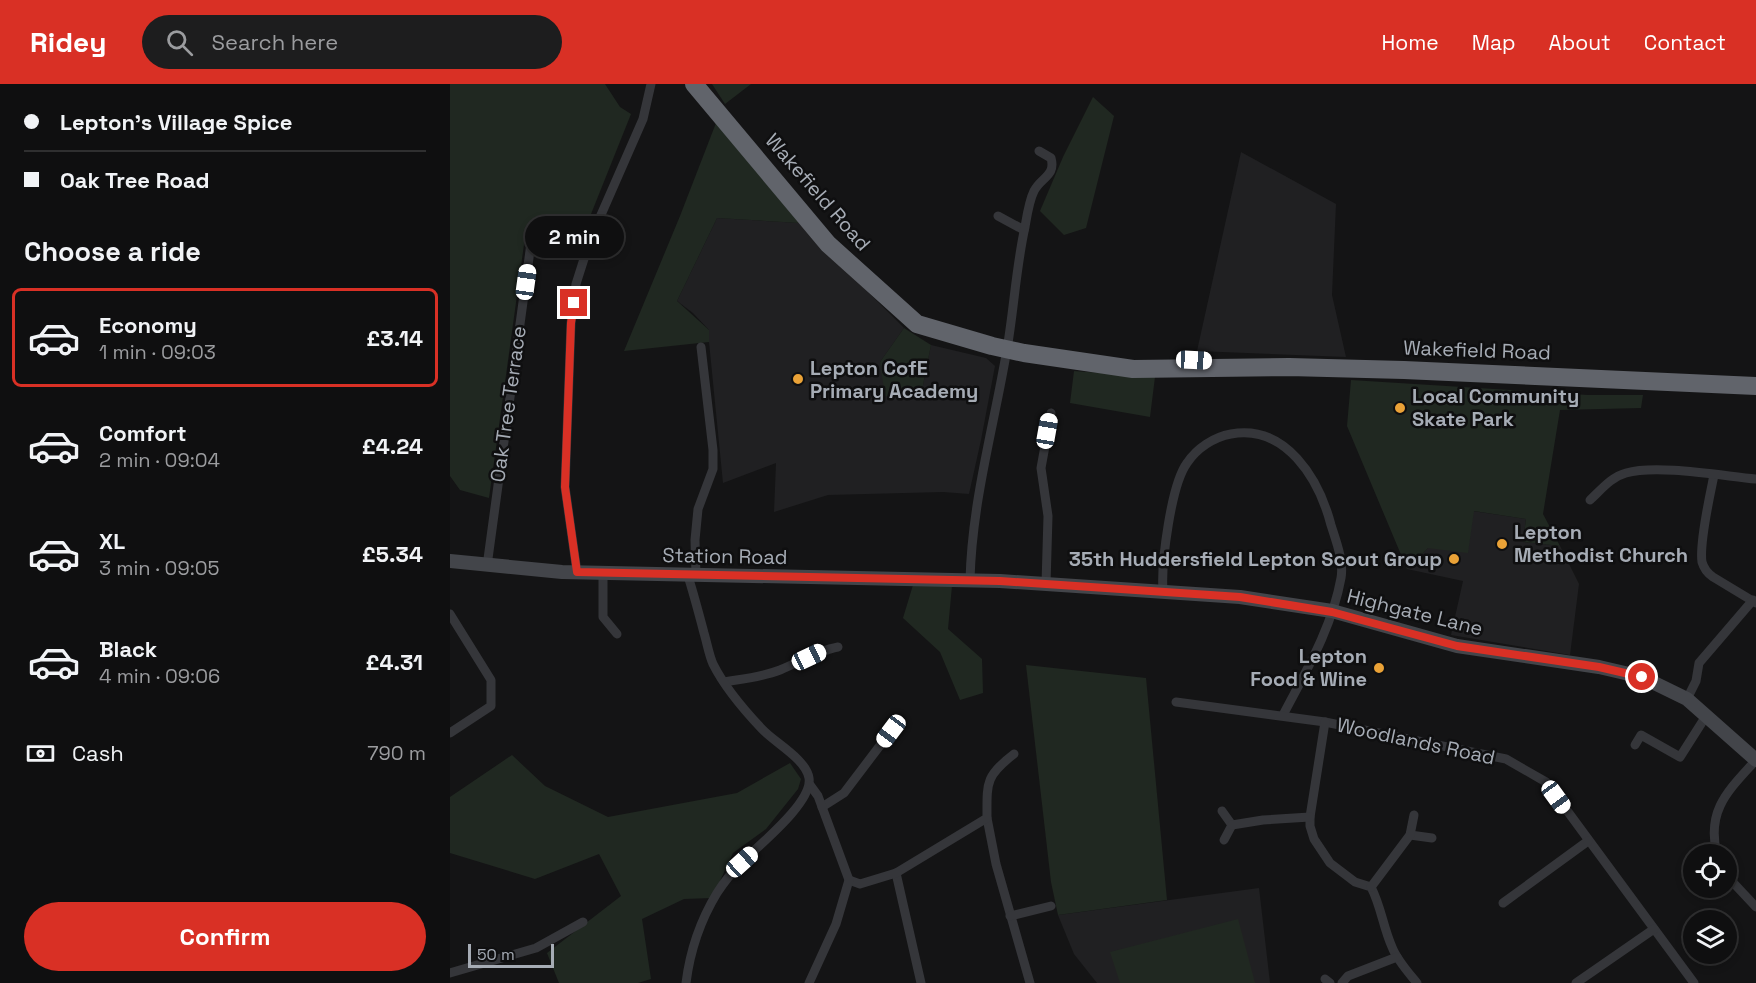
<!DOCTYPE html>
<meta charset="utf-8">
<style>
:root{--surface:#0f0f10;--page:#1d1d1e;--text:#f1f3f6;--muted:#9b9c9f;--line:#2f2f30;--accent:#d93025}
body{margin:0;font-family:"Space Grotesk",sans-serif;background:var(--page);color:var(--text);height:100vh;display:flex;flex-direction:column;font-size:22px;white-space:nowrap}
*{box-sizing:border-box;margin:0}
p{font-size:20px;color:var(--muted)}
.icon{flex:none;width:33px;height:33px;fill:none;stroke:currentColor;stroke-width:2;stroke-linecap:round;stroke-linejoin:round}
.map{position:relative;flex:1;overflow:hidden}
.sheet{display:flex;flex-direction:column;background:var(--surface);width:450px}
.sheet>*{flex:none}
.guide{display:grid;align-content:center;height:132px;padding:0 24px;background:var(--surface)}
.tools{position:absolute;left:1233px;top:760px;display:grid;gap:12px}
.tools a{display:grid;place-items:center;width:54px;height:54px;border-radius:50%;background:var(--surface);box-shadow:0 3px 9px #0003,0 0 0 2px var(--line);font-size:30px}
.scale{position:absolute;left:18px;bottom:15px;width:86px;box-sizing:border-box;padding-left:6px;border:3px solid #a6acb5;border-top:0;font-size:16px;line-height:21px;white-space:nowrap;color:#a6acb5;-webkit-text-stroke:4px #0f0f10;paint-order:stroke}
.end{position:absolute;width:27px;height:27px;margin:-14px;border:8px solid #d93025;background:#fff;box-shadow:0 0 0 3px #fff}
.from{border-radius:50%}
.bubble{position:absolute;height:42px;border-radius:21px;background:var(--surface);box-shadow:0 3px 9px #0003,0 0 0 2px var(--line);font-size:20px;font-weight:700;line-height:42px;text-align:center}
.car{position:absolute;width:18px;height:36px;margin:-18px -9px;border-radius:8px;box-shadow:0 0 4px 2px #0007;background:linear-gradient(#fff 24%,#345 0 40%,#fff 0 76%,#345 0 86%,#fff 0)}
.guide b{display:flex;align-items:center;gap:21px;height:57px;font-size:22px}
.guide b+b{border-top:2px solid var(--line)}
.guide i{width:15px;height:15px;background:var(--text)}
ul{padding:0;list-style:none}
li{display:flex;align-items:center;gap:18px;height:99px;margin:0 12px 9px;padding:0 12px;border:3px solid transparent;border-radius:9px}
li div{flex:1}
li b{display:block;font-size:22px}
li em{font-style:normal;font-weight:700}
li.selected{border-color:var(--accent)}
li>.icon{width:54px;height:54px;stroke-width:1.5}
h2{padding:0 24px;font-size:27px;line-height:72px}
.pay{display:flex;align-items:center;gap:15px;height:66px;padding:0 24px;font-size:22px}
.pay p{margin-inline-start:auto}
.primary-button{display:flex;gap:12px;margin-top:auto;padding:12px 24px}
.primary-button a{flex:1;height:69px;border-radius:36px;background:var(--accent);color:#fff;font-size:24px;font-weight:700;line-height:69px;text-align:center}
header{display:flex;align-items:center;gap:36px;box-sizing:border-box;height:84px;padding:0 30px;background:var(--accent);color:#fff}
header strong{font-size:28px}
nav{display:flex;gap:33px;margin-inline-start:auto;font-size:21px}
.search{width:420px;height:54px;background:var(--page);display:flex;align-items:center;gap:15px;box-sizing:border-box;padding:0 21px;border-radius:33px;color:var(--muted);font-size:22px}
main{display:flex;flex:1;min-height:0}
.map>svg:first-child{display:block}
.built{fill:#202022}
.green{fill:#202821}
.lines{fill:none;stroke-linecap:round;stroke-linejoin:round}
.street{stroke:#35363a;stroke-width:9}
.secondary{stroke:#43454a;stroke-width:14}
.highway{stroke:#61646b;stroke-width:18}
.route{stroke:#d93025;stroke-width:8}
.poi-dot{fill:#eaa237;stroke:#0f0f10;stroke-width:2}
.labels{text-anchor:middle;stroke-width:5;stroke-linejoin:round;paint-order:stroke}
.street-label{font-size:20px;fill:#a6acb5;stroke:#0f0f10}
.poi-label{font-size:20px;font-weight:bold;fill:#a6acb5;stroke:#0f0f10;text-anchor:start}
</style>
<header>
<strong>Ridey</strong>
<div class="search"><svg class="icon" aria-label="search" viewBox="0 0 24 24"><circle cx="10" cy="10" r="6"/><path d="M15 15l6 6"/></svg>Search here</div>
<nav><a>Home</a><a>Map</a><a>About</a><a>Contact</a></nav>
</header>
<main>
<section class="sheet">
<div class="guide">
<b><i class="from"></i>Lepton's Village Spice</b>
<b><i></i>Oak Tree Road</b>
</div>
<h2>Choose a ride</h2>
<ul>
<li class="selected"><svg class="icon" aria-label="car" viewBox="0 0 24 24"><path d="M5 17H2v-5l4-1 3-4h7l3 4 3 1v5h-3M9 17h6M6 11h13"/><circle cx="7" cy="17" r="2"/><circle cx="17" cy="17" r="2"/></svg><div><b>Economy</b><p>1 min · 09:03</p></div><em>£3.14</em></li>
<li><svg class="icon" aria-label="car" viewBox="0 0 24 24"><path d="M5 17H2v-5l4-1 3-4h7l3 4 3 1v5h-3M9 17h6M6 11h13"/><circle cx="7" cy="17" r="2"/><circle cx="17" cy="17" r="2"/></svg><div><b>Comfort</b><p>2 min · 09:04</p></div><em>£4.24</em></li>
<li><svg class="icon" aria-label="car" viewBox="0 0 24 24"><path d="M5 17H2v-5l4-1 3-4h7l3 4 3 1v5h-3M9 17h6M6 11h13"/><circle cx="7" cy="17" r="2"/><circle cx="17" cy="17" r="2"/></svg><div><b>XL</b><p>3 min · 09:05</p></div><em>£5.34</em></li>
<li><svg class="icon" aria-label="car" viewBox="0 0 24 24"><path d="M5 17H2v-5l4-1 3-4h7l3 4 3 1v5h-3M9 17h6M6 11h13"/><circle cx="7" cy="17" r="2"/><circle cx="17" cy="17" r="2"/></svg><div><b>Black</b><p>4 min · 09:06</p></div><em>£4.31</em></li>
</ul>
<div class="pay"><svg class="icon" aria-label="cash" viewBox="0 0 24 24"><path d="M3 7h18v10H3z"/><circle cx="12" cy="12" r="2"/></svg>Cash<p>790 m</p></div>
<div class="primary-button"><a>Confirm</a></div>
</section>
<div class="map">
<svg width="1306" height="899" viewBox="0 0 1306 899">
<rect width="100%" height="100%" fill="#141415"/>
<g class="built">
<path d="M791,68L886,120L882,211L896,273L747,267Z"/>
<path d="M267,134L349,139L454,244L430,278L470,316L481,261L536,274L545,282L531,356L519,410L493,408L378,411L324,428L326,379L273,399L259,258V246L243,229L227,217Z"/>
<path d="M1023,427L1076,435L1073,458L1110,462L1129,500L1120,571L1001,551L1013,497L957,485L978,464Z"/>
<path d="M809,804L820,899H647L624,870L608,831Z"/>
</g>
<g class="green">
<path d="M0,0H155L170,23L181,30L139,135L76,146L39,414L10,406L0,392Z"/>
<path d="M262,0H301L275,20Z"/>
<path d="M643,13L664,32L636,144L614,151L590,127L613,73Z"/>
<path d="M266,39L349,139L267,134L227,217L259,246V258L174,267L230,132Z"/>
<path d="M454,244L481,261L470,316L435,312L430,278Z"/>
<path d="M624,287L705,293L700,333L620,319Z"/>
<path d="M901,296L1138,311H1193L1191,324L1110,326L1093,430L1110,462L1073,458L1076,435L1024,427L1018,469L978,464L957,485L897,342Z"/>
<path d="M463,501L502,502L498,545L532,575L533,609L510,616L490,568L453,534Z"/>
<path d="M576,581L696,594L717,816L608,831L601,798Z"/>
<path d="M62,671L95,702L158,733L287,709L340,679L351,695L348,705L316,745L283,769L262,814L234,815L192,835L201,895L188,899H109L97,869L171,812L149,770L85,795L0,769V713Z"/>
<path d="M788,835L805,899H670L660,868Z"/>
</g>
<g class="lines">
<g class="street">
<path d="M548,132L574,146"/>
<path d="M1264,391C1260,411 1249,459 1252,478C1254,485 1257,489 1263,493L1306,519"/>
<path d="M1140,416C1151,406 1161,393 1176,389C1207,380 1273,392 1306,395"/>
<path d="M37,482L82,152L146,141"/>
<path d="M127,488L115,403L121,239L126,200L140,156L193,35L201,0"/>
<path d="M153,489V533L167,550"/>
<path d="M246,492L245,456L248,425L263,385V366L251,263"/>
<path d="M520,496C522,417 544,342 557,265C564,225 566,183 575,143C577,131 579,117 584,107C591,93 606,92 601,74L589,67"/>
<path d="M596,500L598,432L591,384L601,329"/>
<path d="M713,507C711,479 721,401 737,379C747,364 764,353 781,350C836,340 869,395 881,441C886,457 894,477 891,494C882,544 856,587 833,631"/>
<path d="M0,530L41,596V622L0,649"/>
<path d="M274,598C292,595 312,593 330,586C349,578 367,567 388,563"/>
<path d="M1237,615L1246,597L1249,579L1303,516"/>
<path d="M726,618L875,638L1056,675L1096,698L1244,899"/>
<path d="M875,638L860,733V742L864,755L880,779L905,798L921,803C931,822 933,843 942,863C947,876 958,888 967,899"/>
<path d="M1185,661L1191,651L1230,673L1256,632"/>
<path d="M372,723L394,709L441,647"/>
<path d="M772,727L782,741L774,756"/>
<path d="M537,734L546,780L580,899"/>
<path d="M782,741L813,736L860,733"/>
<path d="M960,751L982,754"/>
<path d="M1267,771C1256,726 1278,707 1306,676"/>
<path d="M446,789L471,899"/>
<path d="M1276,791L1306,823"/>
<path d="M399,796L410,800L446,789L537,734C537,699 535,692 564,670"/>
<path d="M921,803L960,751L964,731"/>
<path d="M1053,819L1138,757"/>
<path d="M560,832L601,822"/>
<path d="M0,889L86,864L133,838"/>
<path d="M875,895L880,899"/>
<path d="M236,899C240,867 250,837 267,809C274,798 284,786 293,777C309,761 363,718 359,694C356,675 325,659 312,645C294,626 275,604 263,580C259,571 257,559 254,549C249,530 244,511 238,492"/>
<path d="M359,899L386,840L399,796L368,712L360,701"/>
<path d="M892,899L898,892L947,873"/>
<path d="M1126,899L1204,845"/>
</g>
<path class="secondary" d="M0,477L112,488L550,497L790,513L882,527L1007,562L1149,583L1192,593L1237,615L1306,676"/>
<path class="highway" d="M244,0L378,160L467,240L542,262L574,269L683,285L839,283L954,286L1306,302"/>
</g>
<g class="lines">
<path class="route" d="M124,219L121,239L115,403L127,488L550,497L790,513L882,528L1007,562L1149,583L1192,593"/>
</g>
<g class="poi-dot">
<circle cx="348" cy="295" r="6"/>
<circle cx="950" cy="324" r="6"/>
<circle cx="1052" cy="460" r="6"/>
<circle cx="1004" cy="475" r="6"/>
<circle cx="929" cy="584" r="6"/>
</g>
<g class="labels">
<g class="street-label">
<text transform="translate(368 108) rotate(49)" y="7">Wakefield Road</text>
<text transform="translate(1027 266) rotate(2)" y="7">Wakefield Road</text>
<text transform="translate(58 320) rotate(-82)" y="7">Oak Tree Terrace</text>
<text transform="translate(275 472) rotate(1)" y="7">Station Road</text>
<text transform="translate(965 528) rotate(14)" y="7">Highgate Lane</text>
<text transform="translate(966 657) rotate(12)" y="7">Woodlands Road</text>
</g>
<g class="poi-label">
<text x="360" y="291">Lepton CofE<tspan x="360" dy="23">Primary Academy</tspan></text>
<text x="962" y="319">Local Community<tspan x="962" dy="23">Skate Park</tspan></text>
<text x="1064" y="455">Lepton<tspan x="1064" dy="23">Methodist Church</tspan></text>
<text x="992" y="482" text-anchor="end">35th Huddersfield Lepton Scout Group</text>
<text x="917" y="579" text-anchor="end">Lepton<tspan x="917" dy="23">Food &amp; Wine</tspan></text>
</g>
</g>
</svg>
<div class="tools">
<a><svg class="icon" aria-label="locate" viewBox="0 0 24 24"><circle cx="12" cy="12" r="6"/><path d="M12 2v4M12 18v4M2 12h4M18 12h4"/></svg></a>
<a><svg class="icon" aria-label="layers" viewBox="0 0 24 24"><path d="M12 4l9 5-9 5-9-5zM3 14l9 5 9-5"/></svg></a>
</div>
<div class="scale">50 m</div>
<i class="end from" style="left:1192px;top:593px"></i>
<i class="end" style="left:124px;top:219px"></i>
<div class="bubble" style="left:75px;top:132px;width:99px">2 min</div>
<i class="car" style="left:76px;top:198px;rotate:8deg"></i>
<i class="car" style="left:744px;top:276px;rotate:93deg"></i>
<i class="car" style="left:597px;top:347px;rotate:10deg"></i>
<i class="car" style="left:359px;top:573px;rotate:65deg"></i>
<i class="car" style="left:441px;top:647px;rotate:217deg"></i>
<i class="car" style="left:1106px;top:713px;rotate:144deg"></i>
<i class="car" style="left:292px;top:778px;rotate:48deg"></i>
</div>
</main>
